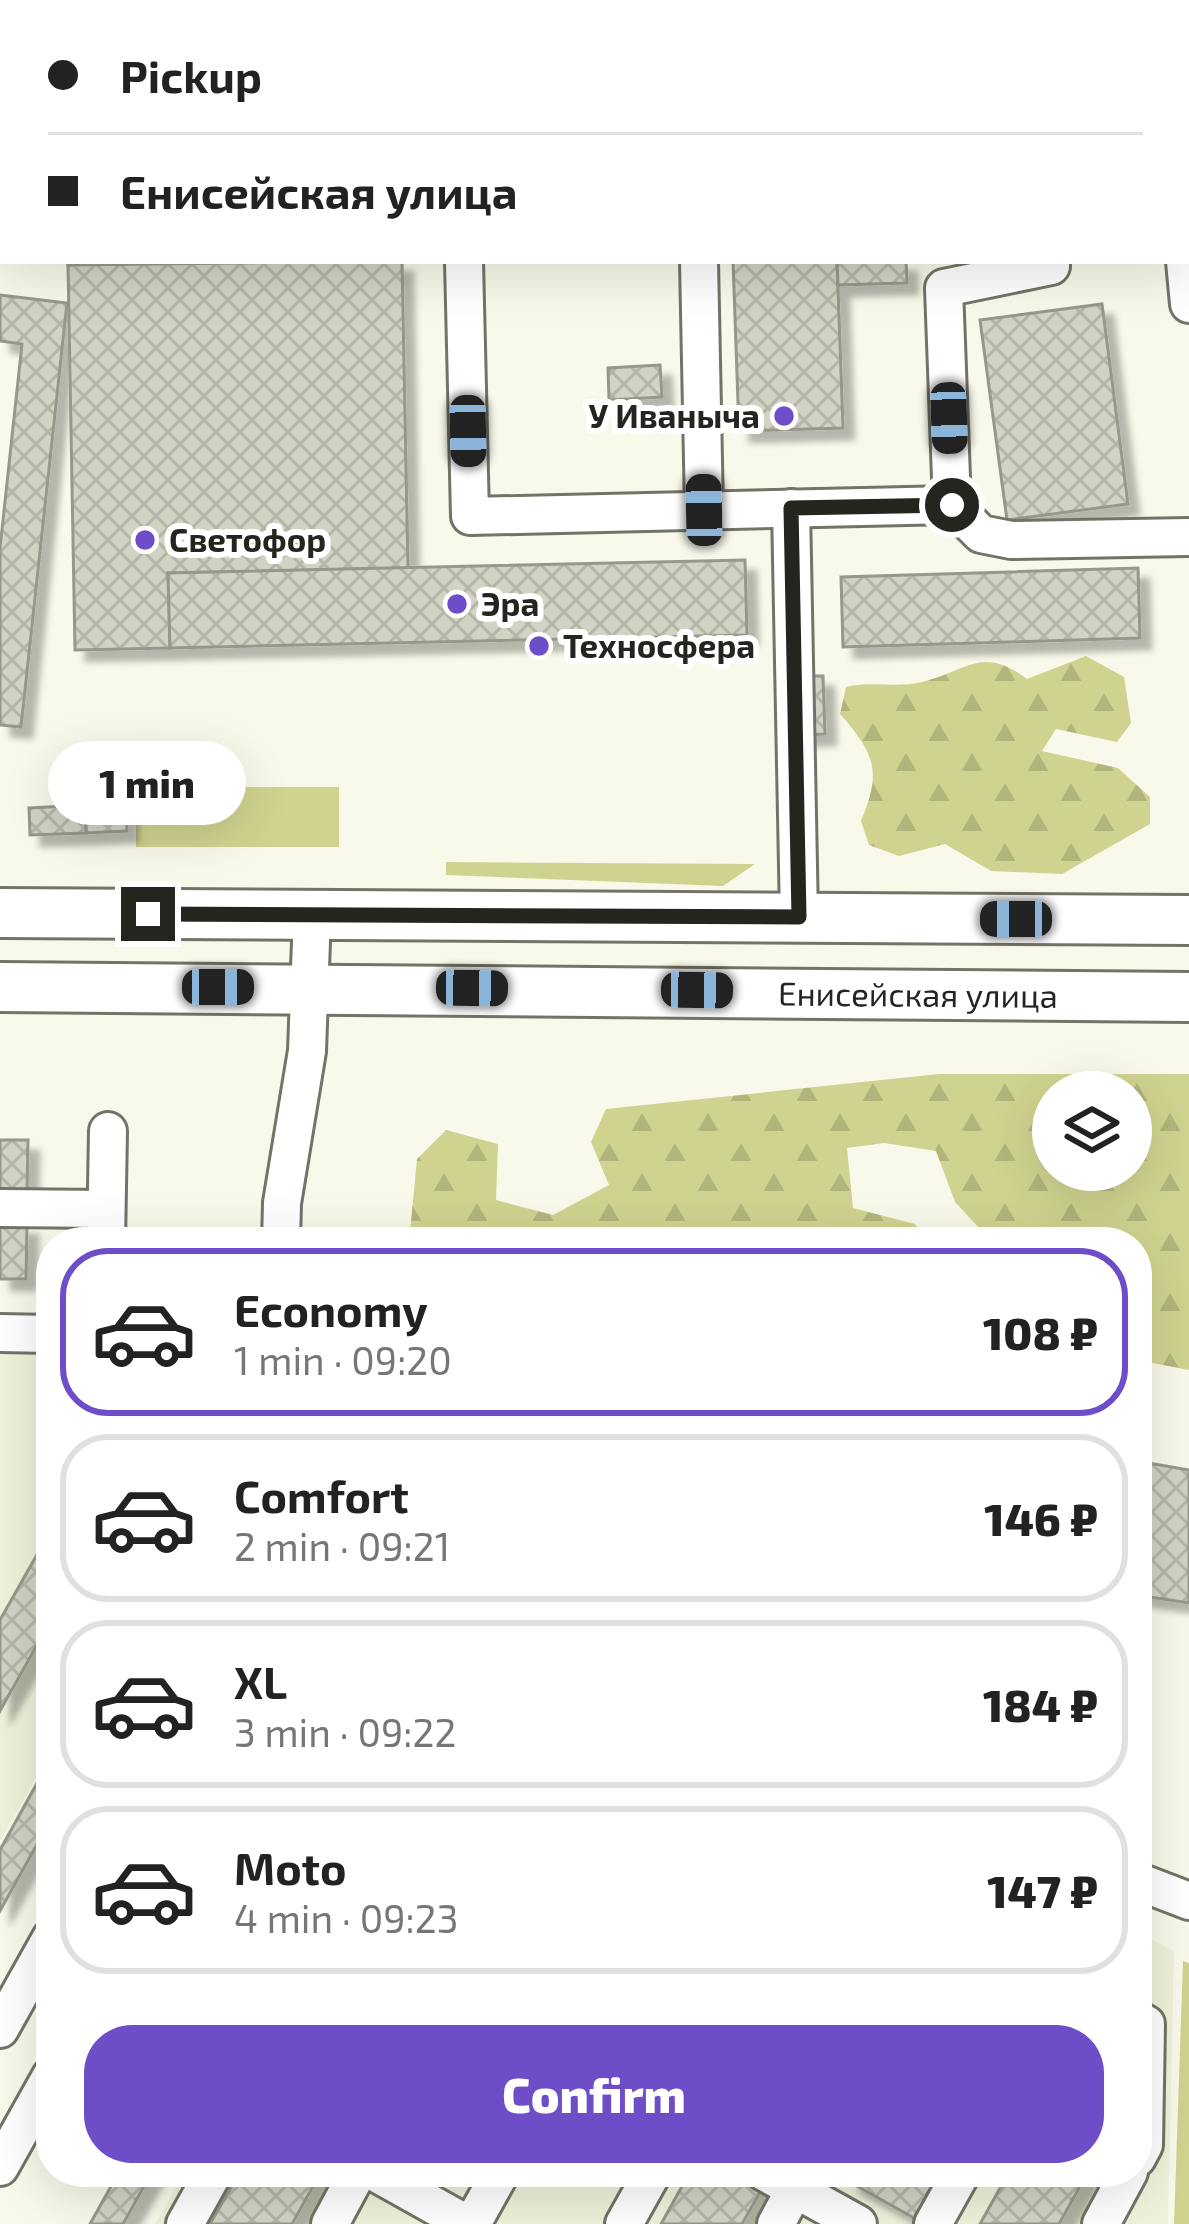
<!DOCTYPE html>
<meta charset="utf-8">
<style>
:root{--surface:#fff;--page:#f6f6f6;--text:#222;--muted:#767676;--line:#e0e0e0;--accent:#6d4ec8}
body{margin:0;font-family:"Exo 2",sans-serif;background:var(--page);color:var(--text);height:100vh;display:flex;flex-direction:column;font-size:45px;white-space:nowrap}
*{box-sizing:border-box;margin:0}
p{font-size:39px;color:var(--muted)}
.icon{flex:none;width:66px;height:66px;fill:none;stroke:currentColor;stroke-width:2;stroke-linecap:round;stroke-linejoin:round}
.map{position:relative;flex:1;overflow:hidden}
.panel{position:absolute;left:36px;top:1227px;width:1116px;height:960px;display:flex;flex-direction:column;background:var(--surface);border-radius:48px;box-shadow:0 12px 48px #0002}
.panel>*{flex:none}
.top-card{position:absolute;left:0px;top:0px;width:1191px;height:264px;box-shadow:0 12px 48px #0002;display:grid;align-content:center;height:264px;padding:0 48px;background:var(--surface)}
.fabs{position:absolute;left:1032px;top:1071px;display:grid;gap:24px}
.fabs a{display:grid;place-items:center;width:120px;height:120px;border-radius:50%;background:var(--surface);box-shadow:0 12px 48px #0002;font-size:60px}
.end{position:absolute;width:54px;height:54px;margin:-27px;border:15px solid #24251f;background:#fff;box-shadow:0 0 0 6px #fff}
.from{border-radius:50%}
.bubble{position:absolute;height:84px;border-radius:42px;background:var(--surface);box-shadow:0 12px 48px #0002;font-size:39px;font-weight:800;line-height:84px;text-align:center}
.car{position:absolute;width:36px;height:72px;margin:-36px -18px;border-radius:15px;box-shadow:0 0 9px 3px #0007;background:linear-gradient(#222 24%,#8ab4d8 0 40%,#222 0 76%,#8ab4d8 0 86%,#222 0)}
.top-card b{display:flex;align-items:center;gap:42px;height:114px;font-size:45px}
.top-card b+b{border-top:3px solid var(--line)}
.top-card i{width:30px;height:30px;background:var(--text)}
ul{padding:21px 0 0;list-style:none}
li{display:flex;align-items:center;gap:36px;height:168px;margin:0 24px 18px;padding:0 24px;border:6px solid var(--line);border-radius:48px}
li div{flex:1}
li b{display:block;font-size:45px}
li em{font-style:normal;font-weight:800}
li.on{border-color:var(--accent)}
li>.icon{width:108px;height:108px;stroke-width:1.5}
.action{display:flex;gap:24px;margin-top:auto;padding:24px 48px}
.action a{flex:1;height:138px;border-radius:48px;background:var(--accent);color:#fff;font-size:48px;font-weight:800;line-height:138px;text-align:center}
.map>svg:first-child{display:block}
.built{fill:#eff1da}
.green{fill:#d0d38f}
.forest{fill:url(#forest-firs);fill-rule:evenodd}
.building{fill:url(#building-cross-hatch);stroke:#97988a;stroke-width:3;filter:url(#shadow)}
.lines{fill:none;stroke-linecap:round;stroke-linejoin:round}
.minor-casing{stroke:#737467;stroke-width:42}
.major-casing{stroke:#737467;stroke-width:54}
.minor{stroke:#fff;stroke-width:36}
.major{stroke:#fff;stroke-width:48}
.route{stroke:#24251f;stroke-width:15}
.poi-dot{fill:#6d4ec8;stroke:#fff;stroke-width:4.5}
.labels{text-anchor:middle;stroke-width:12;stroke-linejoin:round;paint-order:stroke}
.poi-label{font-size:33px;font-weight:bold;fill:#24251f;stroke:#fff;text-anchor:start}
.street-label{font-size:33px;fill:#24251f;stroke:#fff}
</style>
<div class="map">
<svg width="1189" height="2224" viewBox="0 0 1189 2224">
<defs>
<pattern id="forest-firs" width="22" height="20" patternUnits="userSpaceOnUse" patternTransform="scale(3)"><rect width="22" height="20" fill="#d0d38f"/><path d="M5 1l3.5 6h-7zM16 11l3.5 6h-7z" fill="#b2b57b"/></pattern>
<pattern id="building-cross-hatch" width="8" height="8" patternUnits="userSpaceOnUse" patternTransform="scale(3)"><rect width="8" height="8" fill="#d1d3c4"/><path d="M0 0l8 8M0 8l8-8" fill="none" stroke="#b3b5a8"/></pattern>
<filter id="shadow"><feDropShadow dx="11" dy="11" stdDeviation="3" flood-color="#0004"/></filter>
</defs>
<rect width="100%" height="100%" fill="#f8f9ea"/>
<g class="built">
<path d="M0,1318L51,1319V1751L0,1841Z"/>
<path d="M1137,1932L1174,1951L1168,2224H155L185,2172H1137Z"/>
</g>
<g class="green">
<rect x="136" y="787" width="203" height="60"/>
<path d="M446,862L755,864L723,886L446,875Z"/>
<path d="M1183,1961L1189,1963V2224H1174Z"/>
</g>
<g class="forest">
<path d="M1086,656L1124,677L1131,723L1117,742L1056,729L1042,751L1118,768L1150,797V824L1062,874L991,871L945,844L899,856L869,845L861,821C882,771 875,754 840,714L846,687C871,681 898,688 922,682C968,671 981,645 1027,679Z"/>
<path d="M939,1074H1189V1370L1137,1360V1242H992L955,1202L936,1151L884,1143L847,1148L853,1208L915,1224L928,1242H409L417,1159L446,1130L498,1144L496,1200L553,1215L609,1185L591,1142L606,1109ZM1053,1092H1131V1170H1053Z"/>
</g>
<g class="building">
<rect x="62" y="0" width="335" height="3"/>
<rect x="792" y="0" width="141" height="3"/>
<path d="M68,261H218V262L68,265Z"/>
<path d="M402,261L408,568L168,573L170,648L75,650L68,265Z"/>
<path d="M733,261H837L843,428L739,431Z"/>
<path d="M837,261H906L907,283L838,285Z"/>
<path d="M0,295L67,303L21,727L0,725V548L22,344L0,341Z"/>
<path d="M1102,304L1128,504L1007,520L980,320Z"/>
<path d="M660,365L662,397L609,400L608,368Z"/>
<path d="M745,560L747,635L170,648L168,573Z"/>
<path d="M1138,568L1140,638L843,647L841,577Z"/>
<path d="M799,676H823L825,734L800,735Z"/>
<path d="M124,750L127,831L86,833L83,752Z"/>
<path d="M85,805L86,833L30,835L29,808Z"/>
<path d="M0,1140H28L27,1192H0Z"/>
<path d="M0,1224H27L26,1279H0Z"/>
<path d="M1137,1461L1189,1470V1603L1137,1595Z"/>
<path d="M51,1530V1620L0,1711V1620Z"/>
<path d="M51,1758V1819L0,1911V1850Z"/>
<path d="M119,2172H152L123,2224H90Z"/>
<path d="M240,2172H321L292,2224H210Z"/>
<path d="M690,2172H752L767,2180L742,2224H661Z"/>
<path d="M853,2172H940L914,2218L848,2181Z"/>
<path d="M1009,2172H1088L1059,2224H980Z"/>
</g>
<g class="lines">
<defs>
<g id="minor">
<path d="M660,0L661,3"/>
<path d="M1165,0V3"/>
<path d="M464,261L470,516L952,505L944,288L1051,266"/>
<path d="M699,261L704,510"/>
<path d="M1185,261L1189,304"/>
<path d="M952,505L981,534L1011,540L1189,537"/>
<path d="M791,508L799,917"/>
<path d="M0,1208L106,1209"/>
<path d="M106,1242L108,1131"/>
<path d="M281,1242L282,1203L307,1051L312,914"/>
<path d="M0,1333L51,1334"/>
<path d="M1137,1881L1189,1901"/>
<path d="M1137,2019L1146,2024L1144,2145L1137,2158"/>
<path d="M0,2029L51,1938"/>
<path d="M0,2167L51,2076"/>
<path d="M374,2172L467,2224"/>
<path d="M764,2172L858,2224"/>
<path d="M185,2224L214,2172"/>
<path d="M330,2224L358,2172"/>
<path d="M472,2224L501,2172"/>
<path d="M624,2224L653,2172"/>
<path d="M776,2224L804,2172"/>
<path d="M933,2224L962,2172"/>
<path d="M1101,2224L1129,2172"/>
</g>
<g id="major">
<path d="M0,913L1189,920"/>
<path id="s1" d="M0,987L1189,997"/>
</g>
</defs>
<use href="#minor" class="minor-casing"/>
<use href="#major" class="major-casing"/>
<use href="#minor" class="minor"/>
<use href="#major" class="major"/>
</g>
<g class="lines">
<path class="route" d="M148,914L799,917L791,508L952,505"/>
</g>
<g class="poi-dot">
<circle cx="784" cy="416" r="12"/>
<circle cx="145" cy="540" r="12"/>
<circle cx="457" cy="604" r="12"/>
<circle cx="539" cy="646" r="12"/>
</g>
<g class="labels">
<g class="poi-label">
<text x="760" y="428" text-anchor="end">У Иваныча</text>
<text x="169" y="552">Светофор</text>
<text x="481" y="616">Эра</text>
<text x="563" y="658">Техносфера</text>
</g>
<g class="street-label">
<text dy="12" stroke="none"><textPath href="#s1" startOffset="918">Енисейская улица</textPath></text>
</g>
</g>
</svg>
<div class="fabs">
<a><svg class="icon" aria-label="layers" viewBox="0 0 24 24"><path d="M12 4l9 5-9 5-9-5zM3 14l9 5 9-5"/></svg></a>
</div>
<i class="end from" style="left:952px;top:505px"></i>
<i class="end" style="left:148px;top:914px"></i>
<div class="bubble" style="left:48px;top:741px;width:198px">1 min</div>
<i class="car" style="left:949px;top:418px;rotate:178deg"></i>
<i class="car" style="left:468px;top:431px;rotate:179deg"></i>
<i class="car" style="left:704px;top:510px;rotate:359deg"></i>
<i class="car" style="left:1016px;top:919px;rotate:270deg"></i>
<i class="car" style="left:218px;top:987px;rotate:90deg"></i>
<i class="car" style="left:472px;top:988px;rotate:91deg"></i>
<i class="car" style="left:697px;top:990px;rotate:91deg"></i>
<div class="top-card">
<b><i class="from"></i>Pickup</b>
<b><i></i>Енисейская улица</b>
</div>
<section class="panel">
<ul>
<li class="on"><svg class="icon" aria-label="car" viewBox="0 0 24 24"><path d="M5 17H2v-5l4-1 3-4h7l3 4 3 1v5h-3M9 17h6M6 11h13"/><circle cx="7" cy="17" r="2"/><circle cx="17" cy="17" r="2"/></svg><div><b>Economy</b><p>1 min · 09:20</p></div><em>108 ₽</em></li>
<li><svg class="icon" aria-label="car" viewBox="0 0 24 24"><path d="M5 17H2v-5l4-1 3-4h7l3 4 3 1v5h-3M9 17h6M6 11h13"/><circle cx="7" cy="17" r="2"/><circle cx="17" cy="17" r="2"/></svg><div><b>Comfort</b><p>2 min · 09:21</p></div><em>146 ₽</em></li>
<li><svg class="icon" aria-label="car" viewBox="0 0 24 24"><path d="M5 17H2v-5l4-1 3-4h7l3 4 3 1v5h-3M9 17h6M6 11h13"/><circle cx="7" cy="17" r="2"/><circle cx="17" cy="17" r="2"/></svg><div><b>XL</b><p>3 min · 09:22</p></div><em>184 ₽</em></li>
<li><svg class="icon" aria-label="car" viewBox="0 0 24 24"><path d="M5 17H2v-5l4-1 3-4h7l3 4 3 1v5h-3M9 17h6M6 11h13"/><circle cx="7" cy="17" r="2"/><circle cx="17" cy="17" r="2"/></svg><div><b>Moto</b><p>4 min · 09:23</p></div><em>147 ₽</em></li>
</ul>
<div class="action"><a>Confirm</a></div>
</section>
</div>
